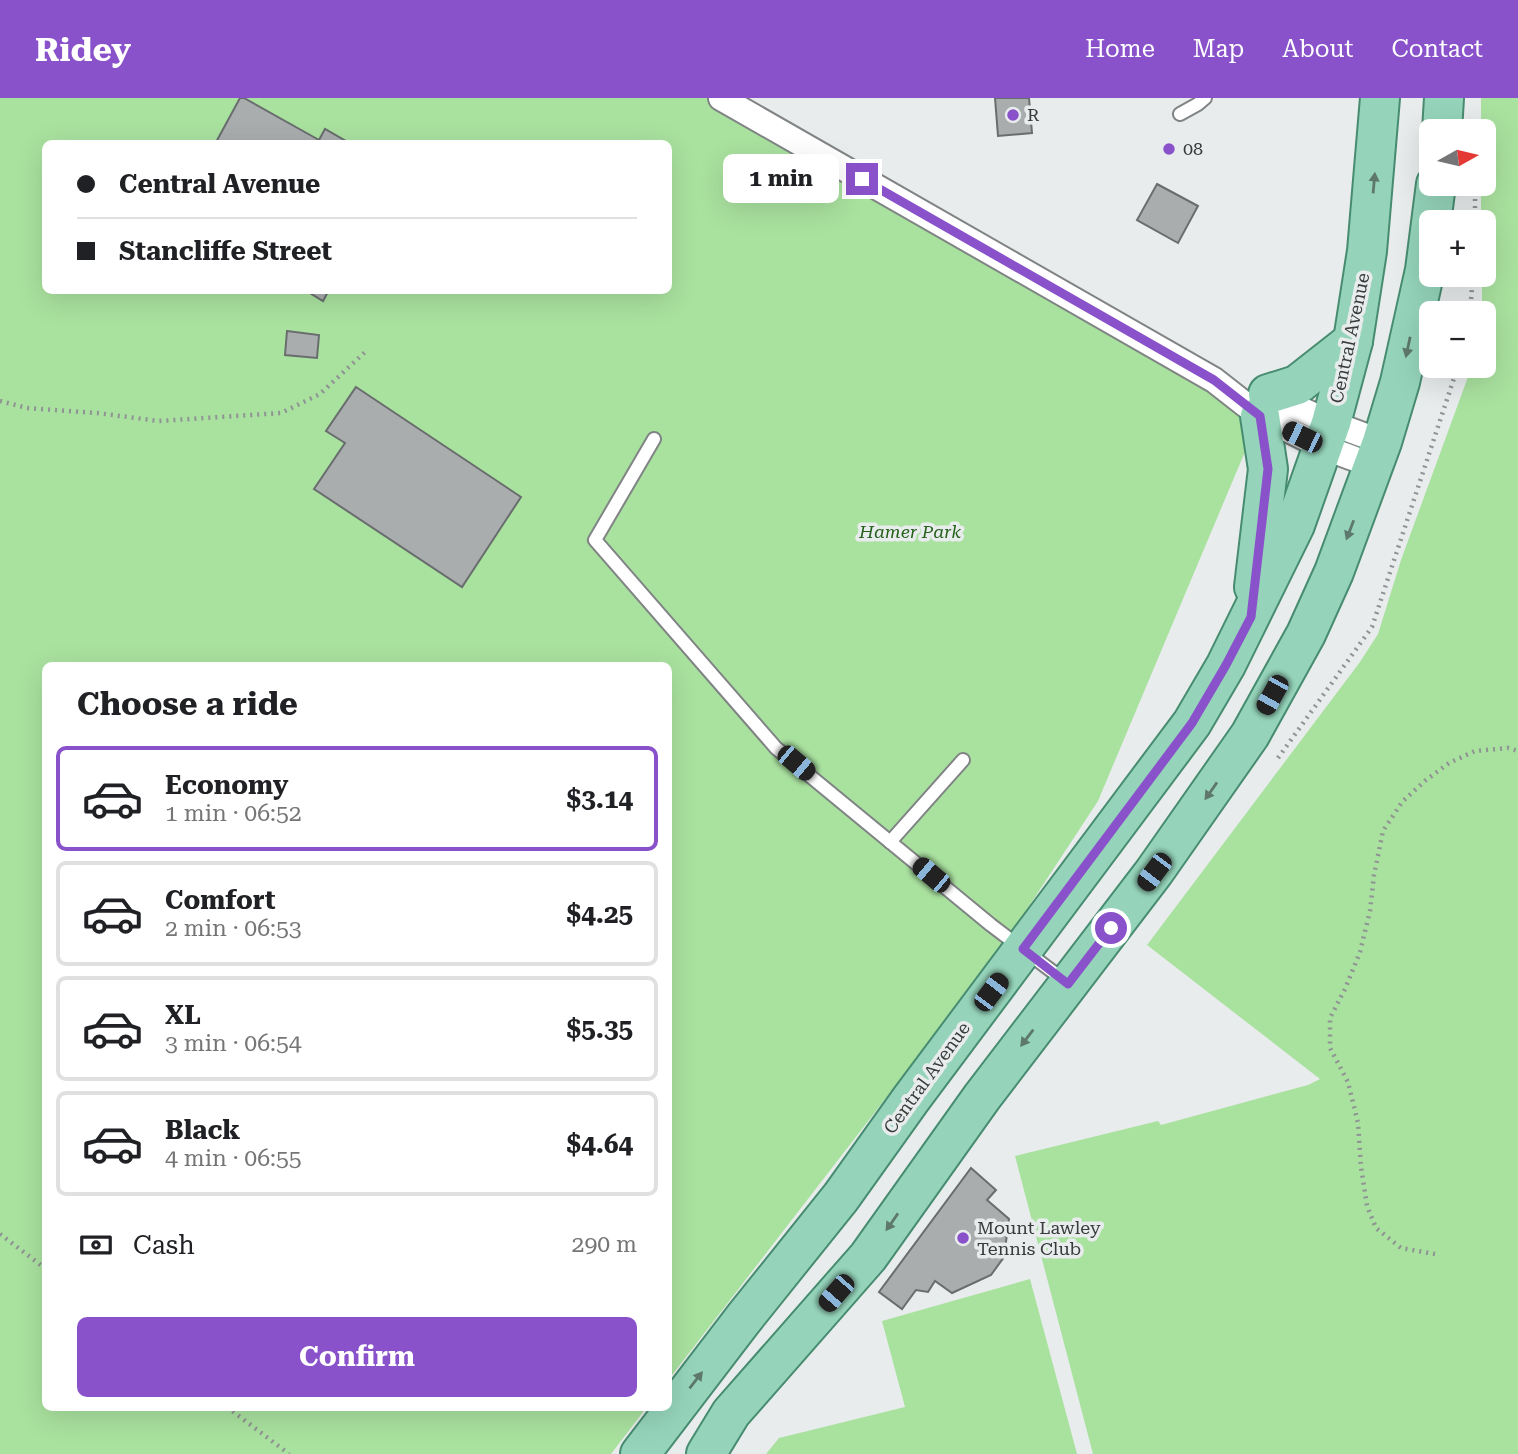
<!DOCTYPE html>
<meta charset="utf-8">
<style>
:root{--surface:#fff;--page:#f2f2f2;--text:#202124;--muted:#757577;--line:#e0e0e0;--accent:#8a52ca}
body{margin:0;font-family:"Roboto Serif",serif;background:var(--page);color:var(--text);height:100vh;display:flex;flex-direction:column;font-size:26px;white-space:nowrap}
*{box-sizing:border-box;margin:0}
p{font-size:23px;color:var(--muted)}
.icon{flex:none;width:38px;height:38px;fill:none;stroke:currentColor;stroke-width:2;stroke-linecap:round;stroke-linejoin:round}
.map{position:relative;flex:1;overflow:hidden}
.drawer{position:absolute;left:42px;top:564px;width:630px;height:749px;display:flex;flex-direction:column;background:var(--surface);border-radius:10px;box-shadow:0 7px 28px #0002}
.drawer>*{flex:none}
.top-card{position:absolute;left:42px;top:42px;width:630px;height:154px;border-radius:10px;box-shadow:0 7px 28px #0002;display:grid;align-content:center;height:154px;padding:0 35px;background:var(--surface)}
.needle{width:46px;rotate:82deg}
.tools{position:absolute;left:1419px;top:21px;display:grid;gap:14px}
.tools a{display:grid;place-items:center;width:77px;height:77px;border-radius:10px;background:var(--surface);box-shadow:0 7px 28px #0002;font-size:35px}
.end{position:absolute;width:32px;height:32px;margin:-16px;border:9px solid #8a52ca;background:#fff;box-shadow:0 0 0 4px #fff}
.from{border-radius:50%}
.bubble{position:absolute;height:49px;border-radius:10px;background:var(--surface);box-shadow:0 7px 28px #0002;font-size:23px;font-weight:700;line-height:49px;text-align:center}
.car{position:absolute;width:21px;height:42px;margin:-21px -10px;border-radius:9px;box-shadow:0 0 5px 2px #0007;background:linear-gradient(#222 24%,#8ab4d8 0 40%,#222 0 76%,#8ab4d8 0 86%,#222 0)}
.top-card b{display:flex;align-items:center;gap:24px;height:66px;font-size:26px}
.top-card b+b{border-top:2px solid var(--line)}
.top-card i{width:18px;height:18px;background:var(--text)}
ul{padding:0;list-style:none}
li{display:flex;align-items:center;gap:21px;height:105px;margin:0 14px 10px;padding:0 21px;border:4px solid var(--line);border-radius:10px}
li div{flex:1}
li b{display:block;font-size:26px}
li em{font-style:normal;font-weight:700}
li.active{border-color:var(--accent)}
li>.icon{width:63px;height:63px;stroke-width:1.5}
h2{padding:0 35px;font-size:32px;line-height:84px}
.pay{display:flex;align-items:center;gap:18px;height:77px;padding:0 35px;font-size:26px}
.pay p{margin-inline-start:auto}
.action{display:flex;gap:14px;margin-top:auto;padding:14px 35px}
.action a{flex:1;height:80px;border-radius:10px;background:var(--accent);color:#fff;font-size:28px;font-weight:700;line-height:80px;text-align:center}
header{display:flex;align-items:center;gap:42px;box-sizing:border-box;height:98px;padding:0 35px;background:var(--accent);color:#fff}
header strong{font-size:33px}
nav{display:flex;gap:38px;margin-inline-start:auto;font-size:24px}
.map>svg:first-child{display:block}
.green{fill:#a9e19f;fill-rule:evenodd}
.building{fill:#a9adae;stroke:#696d6e;stroke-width:2}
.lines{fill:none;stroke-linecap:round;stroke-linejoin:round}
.service-casing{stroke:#808484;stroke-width:16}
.minor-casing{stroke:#808484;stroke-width:28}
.primary-casing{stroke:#478c70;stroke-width:42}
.path{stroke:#909393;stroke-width:4.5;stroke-dasharray:2 5;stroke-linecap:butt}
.service{stroke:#fff;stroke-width:12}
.minor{stroke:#fff;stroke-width:24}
.primary{stroke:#95d4bb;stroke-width:38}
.oneway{fill:#5e786e}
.route{stroke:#8a52ca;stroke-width:9}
.poi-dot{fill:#8a52ca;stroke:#e8ecec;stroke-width:2.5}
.labels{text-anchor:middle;stroke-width:7;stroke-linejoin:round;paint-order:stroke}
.poi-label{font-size:18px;fill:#393b3a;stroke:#e8ecec;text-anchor:start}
.street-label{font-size:18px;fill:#393b3a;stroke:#e8ecec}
.park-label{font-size:18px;font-style:italic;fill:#24601a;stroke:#e8ecec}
</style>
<header>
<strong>Ridey</strong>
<nav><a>Home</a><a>Map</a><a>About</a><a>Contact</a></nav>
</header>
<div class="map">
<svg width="1518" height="1356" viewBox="0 0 1518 1356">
<rect width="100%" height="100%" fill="#e8ecec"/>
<g class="green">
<path d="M0,0H716L1260,318L1098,703L1001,851L669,1281L668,567H46V1309H647L611,1356H0ZM46,46H668V192H46Z"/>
<path d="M1481,0H1518V1356H1093L1015,1058L1158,1023L1161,1027L1308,987L1320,981L1147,847L1360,564L1378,536L1401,462L1472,268H1484V215H1482V177H1484V124H1481V86H1484V33H1481Z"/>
<path d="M1030,1181L1077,1356H766L779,1340L905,1309L882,1223Z"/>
</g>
<g class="building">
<path d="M240,0H244L319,42L325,31L351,46H215Z"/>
<path d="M995,0H1029L1032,35L998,38Z"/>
<path d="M1157,86L1198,108L1178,145L1137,122Z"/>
<path d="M305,192H329L323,203Z"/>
<path d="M287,233L319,237L317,260L285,257Z"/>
<path d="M356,289L521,399L462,489L314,391L345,345L326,333Z"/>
<path d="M971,1070L996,1092L987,1102L1009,1121L1004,1159L991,1177L952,1195L935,1183L928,1194L916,1192L902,1211L879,1194Z"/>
</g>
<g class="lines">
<defs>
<g id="service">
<path d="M1180,16L1198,6L1205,0"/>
<path d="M654,341L595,442L776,650L991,827L1065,883"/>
<path d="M890,744L963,662"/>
</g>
<g id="minor">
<path d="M721,0L1214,282L1260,318L1323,349L1374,368"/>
<path d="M1265,295L1331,325L1382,344"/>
</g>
<g id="primary">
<path d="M1442,33L1444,0"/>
<path d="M1268,296L1297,287L1353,243"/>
<path d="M1254,489L1268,371L1260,318"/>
<path d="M640,1356L744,1220L841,1099L911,1001L1192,625L1226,567L1295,427L1331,325L1353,243L1367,153L1380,0"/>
<path d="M706,1356L731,1315L868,1159L982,999L1154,774L1250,637L1306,536L1334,474L1382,344L1400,284L1425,172L1436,86"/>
</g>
</defs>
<use href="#service" class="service-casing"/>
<use href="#minor" class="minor-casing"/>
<use href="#primary" class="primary-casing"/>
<g class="path">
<path d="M1475,124V86"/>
<path d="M1470,215L1473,177"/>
<path d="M0,303L27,310L97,315L159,323L281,315L320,296L365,254"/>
<path d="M1278,660L1372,529L1458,268"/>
<path d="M0,1136L46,1171"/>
<path d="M1435,1156L1401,1150L1376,1130L1367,1108L1361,1069L1358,1025L1348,984L1330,950V920L1345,891L1360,854L1370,813L1374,777L1383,733L1402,704L1426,682L1449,665L1475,653L1508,650L1518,653"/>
<path d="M227,1309L289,1356"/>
</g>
<use href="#service" class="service"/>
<use href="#minor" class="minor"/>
<use href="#primary" class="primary"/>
</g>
<defs><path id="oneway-solid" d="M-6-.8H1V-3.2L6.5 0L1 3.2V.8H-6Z" transform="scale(1.75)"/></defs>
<g class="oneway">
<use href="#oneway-solid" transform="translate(1374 85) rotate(-85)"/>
<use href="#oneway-solid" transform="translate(1408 249) rotate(102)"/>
<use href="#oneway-solid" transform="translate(1350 432) rotate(111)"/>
<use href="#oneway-solid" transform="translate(1211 693) rotate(125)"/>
<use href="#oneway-solid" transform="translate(1027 940) rotate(127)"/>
<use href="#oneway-solid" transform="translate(892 1124) rotate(125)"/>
<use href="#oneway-solid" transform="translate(696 1282) rotate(-52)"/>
</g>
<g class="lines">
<path class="route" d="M862,81L1214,282L1260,318L1268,371L1251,519L1226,567L1192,625L1023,851L1068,886L1111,830"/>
</g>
<g class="poi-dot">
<circle cx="1013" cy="17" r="7"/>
<circle cx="1169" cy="51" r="7"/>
<circle cx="963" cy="1140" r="7"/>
</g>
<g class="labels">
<g class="poi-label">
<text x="1027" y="23">R</text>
<text x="1183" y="57">08</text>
<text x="977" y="1136">Mount Lawley<tspan x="977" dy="21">Tennis Club</tspan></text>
</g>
<g class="street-label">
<text transform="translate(1350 240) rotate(-78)" y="6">Central Avenue</text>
<text transform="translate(927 980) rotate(-54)" y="6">Central Avenue</text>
</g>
<g class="park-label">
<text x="910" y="440">Hamer Park</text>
</g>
</g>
</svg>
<div class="tools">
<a><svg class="needle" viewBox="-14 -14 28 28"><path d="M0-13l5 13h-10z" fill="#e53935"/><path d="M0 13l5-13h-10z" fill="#757577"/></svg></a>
<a>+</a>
<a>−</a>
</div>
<i class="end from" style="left:1111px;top:830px"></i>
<i class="end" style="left:862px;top:81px"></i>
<div class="bubble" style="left:723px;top:56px;width:116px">1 min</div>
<i class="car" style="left:1302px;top:339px;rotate:296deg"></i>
<i class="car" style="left:1272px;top:597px;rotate:209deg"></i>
<i class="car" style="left:796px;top:665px;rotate:130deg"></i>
<i class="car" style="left:1154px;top:774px;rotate:217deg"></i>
<i class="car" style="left:931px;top:777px;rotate:310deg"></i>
<i class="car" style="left:991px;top:894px;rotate:37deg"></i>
<i class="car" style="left:836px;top:1195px;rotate:221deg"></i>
<div class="top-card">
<b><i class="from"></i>Central Avenue</b>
<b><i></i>Stancliffe Street</b>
</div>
<section class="drawer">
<h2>Choose a ride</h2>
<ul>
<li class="active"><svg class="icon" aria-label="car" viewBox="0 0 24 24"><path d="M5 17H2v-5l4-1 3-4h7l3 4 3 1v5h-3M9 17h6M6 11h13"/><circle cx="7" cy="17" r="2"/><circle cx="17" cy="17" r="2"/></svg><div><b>Economy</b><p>1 min · 06:52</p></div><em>$3.14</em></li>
<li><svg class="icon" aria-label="car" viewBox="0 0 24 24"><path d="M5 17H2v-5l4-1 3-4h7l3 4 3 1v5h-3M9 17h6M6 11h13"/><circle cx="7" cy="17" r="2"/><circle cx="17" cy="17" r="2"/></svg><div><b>Comfort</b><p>2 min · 06:53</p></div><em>$4.25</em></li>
<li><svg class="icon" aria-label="car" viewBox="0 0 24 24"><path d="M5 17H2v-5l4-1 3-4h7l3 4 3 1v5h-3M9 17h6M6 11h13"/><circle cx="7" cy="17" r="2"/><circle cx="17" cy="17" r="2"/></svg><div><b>XL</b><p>3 min · 06:54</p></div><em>$5.35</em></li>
<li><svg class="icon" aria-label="car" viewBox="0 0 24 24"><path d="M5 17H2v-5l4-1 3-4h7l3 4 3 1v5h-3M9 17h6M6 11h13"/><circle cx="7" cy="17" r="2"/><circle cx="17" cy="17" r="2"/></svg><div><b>Black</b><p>4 min · 06:55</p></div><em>$4.64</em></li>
</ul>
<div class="pay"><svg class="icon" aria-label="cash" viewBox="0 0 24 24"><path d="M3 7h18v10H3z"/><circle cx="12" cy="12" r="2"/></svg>Cash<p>290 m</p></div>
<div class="action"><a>Confirm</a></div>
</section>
</div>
